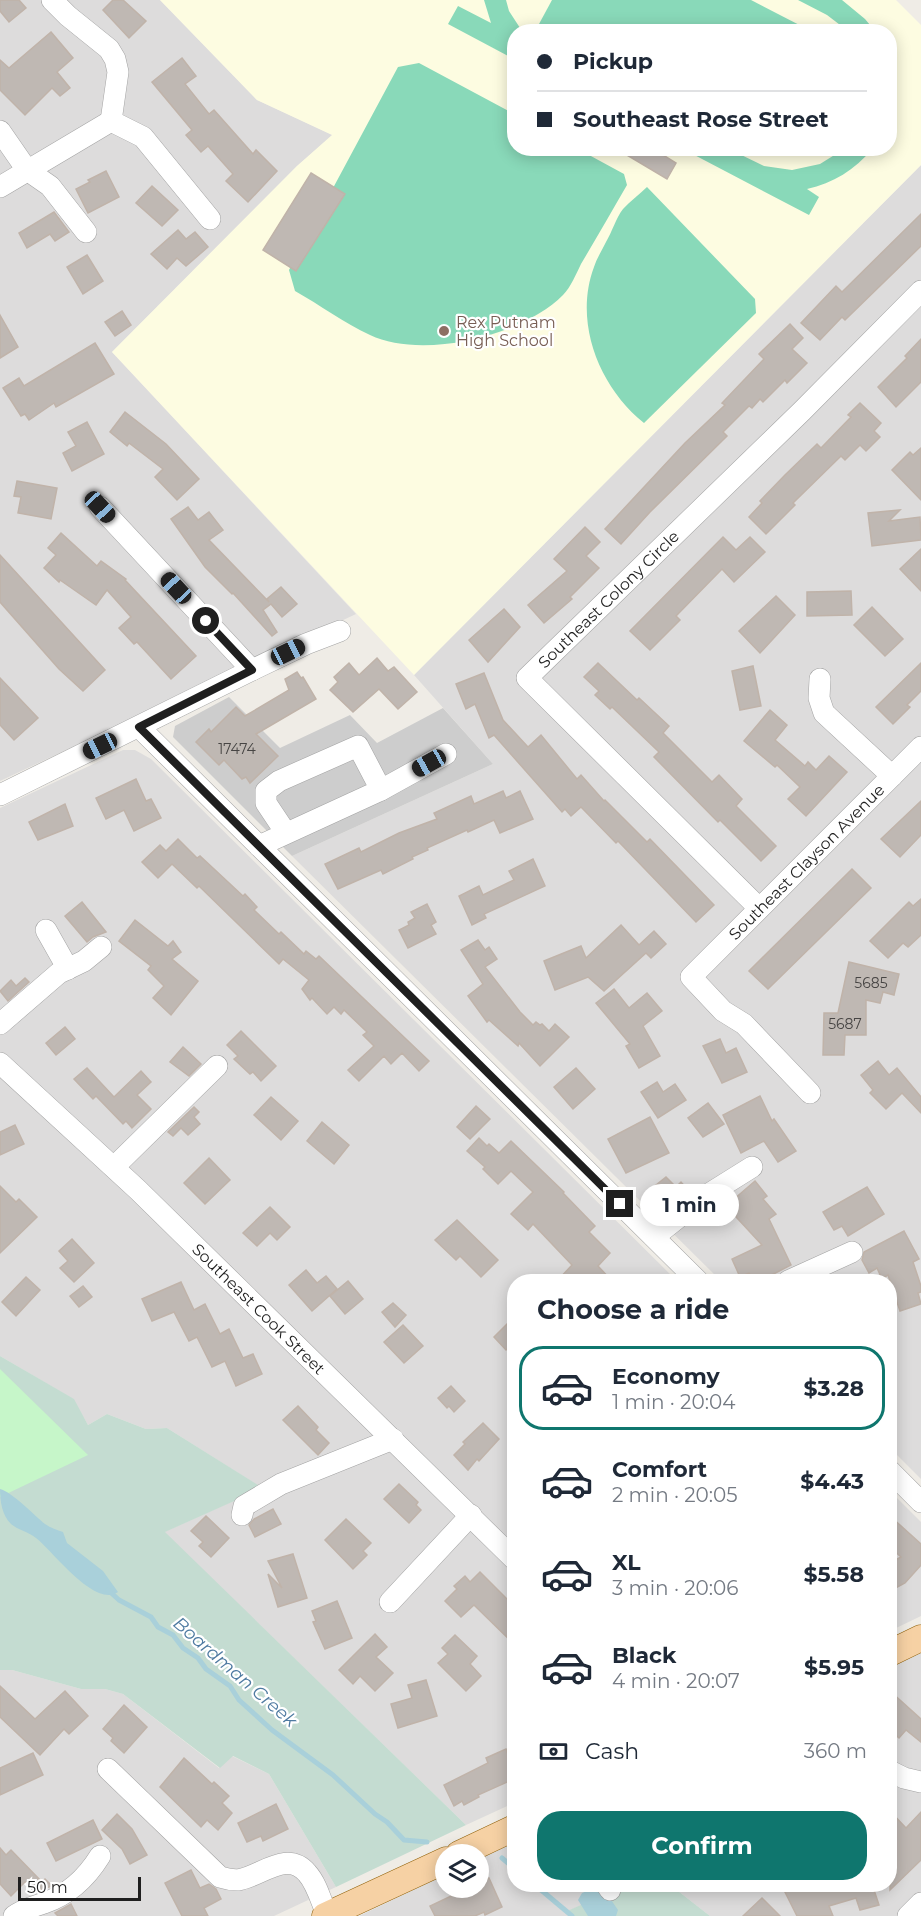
<!DOCTYPE html>
<meta charset="utf-8">
<style>
:root{--surface:#fff;--page:#f2f2f3;--text:#1f2937;--muted:#747a83;--line:#e0e1e3;--accent:#0f766e}
body{margin:0;font-family:Montserrat,sans-serif;background:var(--page);color:var(--text);height:100vh;display:flex;flex-direction:column;font-size:22px;white-space:nowrap}
*{box-sizing:border-box;margin:0}
p{font-size:20px;color:var(--muted)}
.icon{flex:none;width:33px;height:33px;fill:none;stroke:currentColor;stroke-width:2;stroke-linecap:round;stroke-linejoin:round}
.map{position:relative;flex:1;overflow:hidden}
.side{position:absolute;left:507px;top:1274px;width:390px;height:618px;display:flex;flex-direction:column;background:var(--surface);border-radius:24px;box-shadow:0 3px 15px #0003}
.side>*{flex:none}
.banner{position:absolute;left:507px;top:24px;width:390px;height:132px;border-radius:24px;box-shadow:0 3px 15px #0003;display:grid;align-content:center;height:132px;padding:0 30px;background:var(--surface)}
.tools{position:absolute;left:435px;top:1844px;display:grid;gap:12px}
.tools a{display:grid;place-items:center;width:54px;height:54px;border-radius:50%;background:var(--surface);box-shadow:0 3px 15px #0003;font-size:30px}
.scale{position:absolute;left:18px;bottom:15px;width:123px;box-sizing:border-box;padding-left:6px;border:3px solid #1f1f1f;border-top:0;font-size:16px;line-height:21px;white-space:nowrap;color:#1f1f1f;-webkit-text-stroke:4px #fff;paint-order:stroke}
.end{position:absolute;width:27px;height:27px;margin:-14px;border:8px solid #1f1f1f;background:#fff;box-shadow:0 0 0 3px #fff}
.from{border-radius:50%}
.bubble{position:absolute;height:42px;border-radius:21px;background:var(--surface);box-shadow:0 3px 15px #0003;font-size:20px;font-weight:700;line-height:42px;text-align:center}
.car{position:absolute;width:18px;height:36px;margin:-18px -9px;border-radius:8px;box-shadow:0 0 4px 2px #0007;background:linear-gradient(#222 24%,#8ab4d8 0 40%,#222 0 76%,#8ab4d8 0 86%,#222 0)}
.banner b{display:flex;align-items:center;gap:21px;height:57px;font-size:22px}
.banner b+b{border-top:2px solid var(--line)}
.banner i{width:15px;height:15px;background:var(--text)}
ul{padding:0;list-style:none}
li{display:flex;align-items:center;gap:18px;height:84px;margin:0 12px 9px;padding:0 18px;border:3px solid transparent;border-radius:24px}
li div{flex:1}
li b{display:block;font-size:22px}
li em{font-style:normal;font-weight:700}
li.current{border-color:var(--accent)}
li>.icon{width:54px;height:54px;stroke-width:1.5}
h2{padding:0 30px;font-size:27px;line-height:72px}
.pay{display:flex;align-items:center;gap:15px;height:66px;padding:0 30px;font-size:22px}
.pay p{margin-inline-start:auto}
.action{display:flex;gap:12px;margin-top:auto;padding:12px 30px}
.action a{flex:1;height:69px;border-radius:24px;background:var(--accent);color:#fff;font-size:24px;font-weight:700;line-height:69px;text-align:center}
.map>svg:first-child{display:block}
.residential{fill:#dddcdc}
.education{fill:#fdfce1;fill-rule:evenodd}
.religious{fill:#cdcdcd}
.wetland{fill:#c4dcd1}
.park{fill:#c6f6c9}
.pitch{fill:#89d9b9}
.water{fill:#a9d0da}
.lines{fill:none;stroke-linecap:round;stroke-linejoin:round}
.stream{stroke:#a9d0da;stroke-width:5}
.building{fill:#bfb8b3;stroke:#c0b3a9;stroke-width:1.5}
.minor-casing{stroke:#a3a3a3;stroke-width:22}
.major-casing{stroke:#90610a;stroke-width:27}
.minor{stroke:#fff;stroke-width:21}
.major{stroke:#f6d1a4;stroke-width:26}
.route{stroke:#1f1f1f;stroke-width:8}
.education-dot{fill:#8d6e63;stroke:#fff;stroke-width:2}
.labels{text-anchor:middle;stroke-width:4.5;stroke-linejoin:round;paint-order:stroke}
.number-label{font-size:14px;fill:#474544}
.education-label{font-size:16px;fill:#785e54;stroke:#fff;text-anchor:start}
.street-label{font-size:16px;fill:#1f1f1f;stroke:#fff}
.water-label{font-size:18px;font-style:italic;fill:#4e7aa1;stroke:#fff}
</style>
<div class="map">
<svg width="921" height="1916" viewBox="0 0 921 1916">
<rect width="100%" height="100%" fill="#efece6"/>
<g class="residential">
<path d="M0,0H160L257,100L333,135L297,166L112,352L356,614L0,781Z"/>
<path d="M921,165V1479L890,1448V1281H721L292,856L493,764L414,675Z"/>
<path d="M123,750H135L151,759L677,1281H514V1803L466,1825L164,1532L262,1488L167,1428L146,1429L107,1414L88,1425L73,1399L0,1356V808Z"/>
<path d="M890,1491L921,1522V1616L890,1631Z"/>
<path d="M921,1651V1916H710L669,1884H890V1666Z"/>
<path d="M0,1670H12L81,1689H105L123,1694L219,1768L232,1756L269,1774L336,1887L274,1916H0Z"/>
<path d="M514,1842V1884H628L566,1912L569,1916H359L445,1875L446,1887H478L479,1859Z"/>
</g>
<path class="education" d="M160,0H896L921,25V165L414,675L112,352L297,166L332,135L257,100ZM514,32H890V148H514Z"/>
<path class="religious" d="M229,697L280,748L350,715L377,743L443,708L493,764L292,856L173,737L175,726Z"/>
<g class="wetland">
<path d="M0,1356L74,1399L88,1425L107,1414L146,1429L167,1428L263,1488L165,1532L466,1825L336,1887L269,1774L233,1756L220,1768L123,1694L105,1689H81L12,1670H0Z"/>
<path d="M628,1884H669L710,1916H569L565,1912Z"/>
</g>
<path class="park" d="M0,1369L88,1455L0,1497Z"/>
<g class="pitch">
<path d="M484,0H506L509,11L522,31L514,32V59L448,24L458,6L491,23Z"/>
<path d="M552,0H751L811,31H553L539,24Z"/>
<path d="M798,0H842L865,19L875,31H848L827,15Z"/>
<path d="M419,63L514,114V148L578,149L624,174L627,185C612,211 597,237 581,264C576,274 571,287 563,295C523,336 422,360 370,335C344,323 320,305 295,291L289,270L398,67Z"/>
<path d="M683,149H729L764,166L792,170L820,164L844,149H872C855,170 833,183 807,189L819,197L809,215Z"/>
<path d="M647,187L755,299L756,313L644,423C600,388 573,323 594,267C597,258 602,250 606,242C612,232 616,218 623,209C630,201 640,194 647,187Z"/>
</g>
<g class="water">
<path d="M0,1489C12,1492 34,1515 45,1524C51,1528 57,1530 63,1532L67,1543L103,1571L118,1592C95,1609 52,1550 36,1538C29,1532 18,1530 11,1524C2,1515 0,1501 0,1489Z"/>
<path d="M599,1886L603,1888L618,1910L616,1916H588L578,1900L582,1893Z"/>
</g>
<g class="lines">
<g class="stream">
<path d="M108,1590L119,1600L151,1617L158,1627L173,1635L183,1648L198,1658L206,1669L230,1686L239,1700L272,1730L333,1775L375,1814L387,1822L404,1840L427,1842"/>
<path d="M502,1858L514,1868"/>
<path d="M534,1884L572,1916"/>
</g>
</g>
<g class="building">
<path d="M0,0H19L26,8L9,22L0,11Z"/>
<path d="M113,0H123L146,21L129,38L103,10Z"/>
<path d="M51,32L73,58L57,72L70,88L60,96L52,88L25,115L0,90V60L9,68Z"/>
<path d="M182,58L196,76L185,84L209,114L214,110L253,154L256,150L277,171L248,202L226,181L233,174L208,146L201,152L186,135L192,130L152,82Z"/>
<path d="M615,148H652L676,163L667,179Z"/>
<path d="M106,171L119,197L88,213L76,189L90,182L88,180Z"/>
<path d="M311,173L345,194L296,271L263,250Z"/>
<path d="M152,186L178,210L162,226L136,203Z"/>
<path d="M54,212L69,232L55,241L50,234L27,248L19,233Z"/>
<path d="M921,214V246L845,320L842,317L820,340L801,323L836,286L842,292Z"/>
<path d="M178,230L186,239L195,232L208,247L186,266L177,258L167,269L151,254Z"/>
<path d="M87,255L103,281L83,294L67,267Z"/>
<path d="M122,311L131,325L115,336L105,322Z"/>
<path d="M0,315L18,347L0,358Z"/>
<path d="M790,324L803,338L792,349L807,363L787,383L785,380L763,402L760,399L752,408L749,406L723,432L727,436L650,512L621,544L605,529L685,443L725,405L722,403L764,359L759,354Z"/>
<path d="M921,339V382L896,407L878,387L907,358L905,356Z"/>
<path d="M95,343L114,374L56,407L54,403L29,420L25,414L21,416L3,388L19,378L24,386Z"/>
<path d="M860,403L881,423L874,431L880,437L866,451L860,445L845,460L841,456L793,503L795,505L766,534L749,517L762,503L760,501L785,475L817,444L821,448L851,417L848,415Z"/>
<path d="M125,412L166,444L199,479L177,500L155,477L163,469L129,443L127,446L110,432Z"/>
<path d="M87,422L104,454L72,471L63,453L76,446L68,432Z"/>
<path d="M921,448V500L892,470L910,452L913,455Z"/>
<path d="M17,481L57,488L51,519L18,513L21,497L14,496Z"/>
<path d="M188,507L198,520L209,512L223,530L209,540L269,602L267,599L281,587L297,604L282,617L271,604L263,610L277,632L272,636L233,593L232,594L205,567L171,519Z"/>
<path d="M900,510L889,521L920,517L921,540L872,546L868,513Z"/>
<path d="M585,527L600,542L586,556L599,568L570,597L572,599L544,623L528,605L567,571L554,559Z"/>
<path d="M61,533L97,566L101,561L126,579L125,580L196,656L171,679L137,642L134,644L119,628L131,617L107,590L96,605L60,580L59,582L44,568L56,555L48,548Z"/>
<path d="M723,537L736,550L750,537L765,552L734,582L722,569L676,616L680,620L650,650L630,631Z"/>
<path d="M921,549V591L900,569Z"/>
<path d="M0,555L105,670L83,691L59,669L0,602Z"/>
<path d="M851,591L852,615L807,616V592Z"/>
<path d="M776,596L795,615L760,653L739,631Z"/>
<path d="M872,607L903,639L885,656L854,625Z"/>
<path d="M504,609L520,627L488,662L469,640Z"/>
<path d="M377,658L388,671L394,667L417,692L398,709L379,689L353,712L330,690L338,682L334,677L349,663L359,675Z"/>
<path d="M598,663L637,700L639,698L669,726L663,733L712,782L719,775L742,799L736,806L776,846L761,861L720,820L718,822L654,757L659,752L612,707L610,709L595,695L599,691L584,677Z"/>
<path d="M921,663V691L907,705L910,707L893,724L876,707Z"/>
<path d="M753,666L761,706L740,710L732,671Z"/>
<path d="M297,672L301,678L303,677L316,699L256,734L278,756L250,783L246,777L242,779L224,760L219,765L196,742L209,729L211,732L236,707L245,716L289,690L285,679Z"/>
<path d="M484,673L503,720L528,747L541,735L577,779L581,775L604,801L605,800L647,842L650,839L714,905L696,922L618,841L616,843L581,807L571,816L565,809L562,812L494,735L489,738L475,704L466,709L456,684Z"/>
<path d="M0,678L38,718L14,740L0,725Z"/>
<path d="M770,710L787,725L775,740L805,766L808,762L816,770L829,756L847,772L806,816L788,799L800,787L777,765L775,767L744,741Z"/>
<path d="M136,779L146,801L151,799L161,818L134,831L124,810L106,819L96,798Z"/>
<path d="M503,791L506,798L520,791L533,819L500,833L494,820L468,832L467,830L427,848L428,850L412,857L413,859L383,874L381,870L338,889L325,864L359,848L361,852L399,833L437,819L434,813L471,796L474,804Z"/>
<path d="M921,801V835L900,857L881,839Z"/>
<path d="M65,804L73,826L38,840L29,822Z"/>
<path d="M178,839L197,858L200,856L243,896L245,894L257,907L254,910L279,934L281,932L304,954L306,951L316,959L319,956L429,1061L419,1071L402,1053L391,1064L384,1056L359,1081L348,1070L374,1046L363,1035L367,1032L344,1010L341,1014L334,1007L327,1014L312,998L310,1000L302,989L309,980L283,959L279,964L199,886L197,888L172,864L158,878L142,862L160,845L166,851Z"/>
<path d="M533,859L545,886L484,914L486,918L472,925L459,896L479,886L483,895L514,880L509,871Z"/>
<path d="M852,869L871,888L768,989L749,971Z"/>
<path d="M921,899V935L908,947L903,943L888,958L870,941L909,902L913,906Z"/>
<path d="M82,902L106,932L93,937L87,942L65,916Z"/>
<path d="M427,904L436,922L431,925L436,934L408,948L399,930L409,925L408,922L415,918L411,912Z"/>
<path d="M135,920L168,946L173,941L181,952L172,959L198,981L171,1015L153,998L164,986L148,970L151,966L119,941Z"/>
<path d="M621,925L639,945L654,931L666,944L651,958L646,953L604,991L588,977L555,990L544,961L581,946L586,958Z"/>
<path d="M478,940L485,950L489,947L497,959L485,967L520,1012L533,1025L536,1022L540,1025L542,1024L549,1031L555,1024L569,1037L540,1066L519,1043L518,1046L489,1020L487,1022L468,996L483,984L461,950Z"/>
<path d="M849,962L899,974L894,995L883,992L880,1003L866,1000V1035H845L844,1055H823L824,1013H838Z"/>
<path d="M25,978L29,982L8,1001L0,991L11,980L16,986Z"/>
<path d="M614,989L629,1008L647,993L662,1011L643,1026L660,1056L639,1068L626,1046L630,1044L596,1003Z"/>
<path d="M65,1027L75,1039L56,1055L46,1043Z"/>
<path d="M241,1031L276,1066L261,1081L253,1072L250,1074L234,1059L238,1056L227,1045Z"/>
<path d="M720,1039L726,1053L736,1048L747,1072L722,1083L703,1046Z"/>
<path d="M183,1047L201,1064L189,1076L170,1062Z"/>
<path d="M878,1061L889,1075L897,1068L921,1097V1113L902,1093L886,1109L870,1093L873,1090L861,1075Z"/>
<path d="M87,1068L114,1097L141,1071L151,1082L137,1095L151,1109L132,1128L126,1121L123,1124L96,1096L93,1099L74,1079Z"/>
<path d="M576,1068L595,1089L573,1109L554,1087Z"/>
<path d="M657,1082L663,1092L675,1084L686,1100L658,1118L641,1092Z"/>
<path d="M760,1096L772,1121L774,1119L796,1151L778,1162L764,1141L741,1153L723,1115Z"/>
<path d="M271,1097L298,1121L281,1140L254,1115Z"/>
<path d="M708,1103L724,1124L703,1137L688,1118Z"/>
<path d="M476,1106L490,1119L470,1139L457,1127Z"/>
<path d="M194,1107L199,1112L194,1117L200,1124L188,1135L181,1128L173,1136L168,1132Z"/>
<path d="M650,1117L669,1153L626,1173L608,1139Z"/>
<path d="M322,1122L349,1145L334,1164L307,1141Z"/>
<path d="M15,1125L24,1144L0,1155V1132Z"/>
<path d="M479,1138L487,1146L489,1144L499,1153L511,1141L564,1192L563,1193L595,1226L589,1232L610,1253L598,1266L612,1281H557L572,1265L533,1224L528,1230L511,1214L533,1192L511,1171L498,1184L483,1169L485,1167L467,1151Z"/>
<path d="M209,1158L230,1180L205,1204L184,1183Z"/>
<path d="M666,1177L676,1187L681,1182L690,1192L667,1208L651,1189Z"/>
<path d="M755,1181L767,1196L763,1199L776,1214L769,1219L791,1265L760,1281H753L749,1273L740,1277L732,1259L762,1245L726,1206Z"/>
<path d="M0,1186L16,1202L19,1199L37,1217L0,1253Z"/>
<path d="M867,1187L884,1214L848,1236L842,1226L834,1230L823,1212Z"/>
<path d="M270,1207L290,1227L277,1240L270,1233L257,1246L243,1233Z"/>
<path d="M457,1220L498,1260L481,1277L460,1256L456,1260L435,1240Z"/>
<path d="M904,1231L919,1259L913,1262L921,1286V1292L918,1293L921,1304L900,1311L888,1275L882,1279L877,1268L869,1273L862,1260L864,1252Z"/>
<path d="M72,1239L94,1263L74,1282L60,1268L68,1261L59,1251Z"/>
<path d="M306,1270L317,1283L326,1276L337,1289L312,1311L289,1285Z"/>
<path d="M26,1277L40,1290L16,1316L2,1302Z"/>
<path d="M348,1281L363,1299L345,1314L330,1296Z"/>
<path d="M181,1282L194,1310L205,1304L220,1334L229,1329L243,1358L253,1354L262,1374L236,1386L225,1361L212,1367L197,1337L189,1341L174,1312L152,1321L142,1299Z"/>
<path d="M83,1286L92,1297L79,1307L70,1296Z"/>
<path d="M393,1303L406,1315L395,1327L382,1312Z"/>
<path d="M514,1317V1342L506,1350L494,1337Z"/>
<path d="M403,1325L423,1346L404,1363L384,1342Z"/>
<path d="M451,1386L465,1401L454,1412L449,1406L447,1408L438,1398Z"/>
<path d="M298,1406L318,1427L316,1430L329,1443L318,1455L283,1420Z"/>
<path d="M483,1423L499,1439L479,1461L477,1459L468,1470L454,1455L465,1444L463,1442Z"/>
<path d="M399,1484L418,1502L416,1505L421,1510L409,1523L384,1499Z"/>
<path d="M273,1509L281,1524L255,1537L249,1525L254,1519Z"/>
<path d="M206,1516L229,1538L211,1557L199,1546L203,1542L191,1531Z"/>
<path d="M890,1516L921,1544V1565L905,1583L890,1591V1563L901,1557L890,1547Z"/>
<path d="M346,1519L371,1543L363,1551L367,1555L353,1569L325,1540Z"/>
<path d="M293,1554L307,1598L278,1607L268,1574L282,1588L268,1561Z"/>
<path d="M480,1572L514,1606V1644L474,1605L461,1617L445,1601L457,1589L454,1586L465,1576L470,1582Z"/>
<path d="M337,1601L352,1638L325,1649L313,1622L316,1621L312,1611Z"/>
<path d="M375,1634L387,1647L376,1657L393,1673L375,1691L360,1676L353,1684L339,1670Z"/>
<path d="M455,1635L477,1656L470,1664L481,1676L466,1691L438,1663L448,1654L442,1648Z"/>
<path d="M426,1680L437,1716L398,1728L391,1704L412,1698L408,1685Z"/>
<path d="M0,1686L35,1719L65,1691L88,1716L69,1734L64,1729L40,1755L0,1717Z"/>
<path d="M890,1691L921,1719V1742L906,1730L899,1738L890,1730Z"/>
<path d="M124,1705L147,1727L124,1753L111,1741L113,1738L103,1729Z"/>
<path d="M506,1749L508,1754L514,1752V1779L478,1795L479,1797L464,1805L462,1801L454,1806L444,1785L488,1763L486,1758Z"/>
<path d="M33,1753L43,1775L0,1795V1768Z"/>
<path d="M184,1758L212,1784L214,1782L229,1796L222,1803L232,1813L218,1830L207,1820L201,1827L160,1787Z"/>
<path d="M276,1804L288,1829L263,1841L261,1836L247,1842L238,1823Z"/>
<path d="M890,1811L906,1828L921,1812V1860L890,1890Z"/>
<path d="M117,1814L132,1829L147,1855L130,1864L122,1849L102,1830Z"/>
<path d="M93,1820L102,1839L56,1861L47,1843Z"/>
<path d="M0,1848L6,1855L11,1850L42,1882L45,1879L52,1886L35,1892L25,1882L11,1896L0,1884Z"/>
<path d="M191,1870L200,1888L209,1884L216,1889L221,1899L204,1908L208,1916H182L165,1883Z"/>
<path d="M489,1878L502,1907L485,1915L484,1912L475,1916H435L430,1906L470,1887H478V1883Z"/>
<path d="M796,1884H872L879,1905L860,1910L856,1898L829,1906L833,1916H797L784,1890Z"/>
<path d="M762,1898L780,1916H743Z"/>
<path d="M71,1904L77,1916H58L55,1913Z"/>
</g>
<g class="lines">
<defs>
<g id="minor">
<path d="M52,0L68,16L109,49L115,59L118,72L111,121"/>
<path d="M111,121L143,137L210,219"/>
<path d="M0,131L27,170L50,186L86,232"/>
<path d="M0,187L111,121"/>
<path d="M100,507L252,670"/>
<path d="M820,679L819,698L824,713L892,776"/>
<path d="M139,727L698,1281"/>
<path d="M381,790L446,754"/>
<path d="M0,795L252,670L306,644L340,631"/>
<path d="M259,846L381,790L358,746L279,781L266,791V803L286,833"/>
<path id="s1" d="M759,908L527,678L802,411L921,291"/>
<path d="M46,930L68,969"/>
<path d="M0,1024L59,973L84,961L101,947"/>
<path id="s2" d="M0,1063L138,1190L514,1559"/>
<path id="s3" d="M810,1093L744,1024L723,1011L691,977L921,747"/>
<path d="M114,1167L217,1066"/>
<path d="M654,1237L704,1197L752,1167"/>
<path d="M788,1281L852,1252"/>
<path d="M890,1471L921,1502"/>
<path d="M242,1515L244,1506L281,1484L393,1439"/>
<path d="M390,1602L471,1515"/>
<path d="M108,1769L220,1877C226,1879 232,1880 238,1880C260,1877 287,1849 307,1873C317,1884 321,1901 327,1915"/>
<path d="M890,1771L904,1778L921,1782"/>
<path d="M606,1884L610,1890"/>
<path d="M14,1916C23,1909 33,1907 44,1903C68,1895 87,1877 100,1856"/>
<path d="M908,1916L921,1903"/>
</g>
<g id="major">
<path d="M890,1653L921,1638"/>
<path d="M459,1854L514,1828"/>
<path d="M325,1916L446,1860"/>
</g>
</defs>
<use href="#minor" class="minor-casing"/>
<use href="#major" class="major-casing"/>
<use href="#minor" class="minor"/>
<use href="#major" class="major"/>
</g>
<g class="lines">
<path class="route" d="M206,621L252,670L139,727L620,1204"/>
</g>
<circle class="education-dot" cx="444" cy="331" r="6"/>
<g class="labels">
<g class="number-label">
<text x="237" y="754">17474</text>
<text x="871" y="988">5685</text>
<text x="845" y="1029">5687</text>
</g>
<g class="education-label">
<text x="456" y="328">Rex Putnam<tspan x="456" dy="18">High School</tspan></text>
</g>
<g class="street-label">
<text dy="6" stroke="none"><textPath href="#s1" startOffset="440">Southeast Colony Circle</textPath></text>
<text dy="6" stroke="none"><textPath href="#s3" startOffset="330">Southeast Clayson Avenue</textPath></text>
<text dy="6" stroke="none"><textPath href="#s2" startOffset="357">Southeast Cook Street</textPath></text>
</g>
<g class="water-label">
<text transform="translate(235 1672) rotate(41)" y="6">Boardman Creek</text>
</g>
</g>
</svg>
<div class="tools">
<a><svg class="icon" aria-label="layers" viewBox="0 0 24 24"><path d="M12 4l9 5-9 5-9-5zM3 14l9 5 9-5"/></svg></a>
</div>
<div class="scale">50 m</div>
<i class="end from" style="left:206px;top:621px"></i>
<i class="end" style="left:620px;top:1204px"></i>
<div class="bubble" style="left:640px;top:1184px;width:99px">1 min</div>
<i class="car" style="left:100px;top:507px;rotate:137deg"></i>
<i class="car" style="left:176px;top:588px;rotate:317deg"></i>
<i class="car" style="left:288px;top:652px;rotate:64deg"></i>
<i class="car" style="left:100px;top:746px;rotate:244deg"></i>
<i class="car" style="left:429px;top:763px;rotate:241deg"></i>
<div class="banner">
<b><i class="from"></i>Pickup</b>
<b><i></i>Southeast Rose Street</b>
</div>
<section class="side">
<h2>Choose a ride</h2>
<ul>
<li class="current"><svg class="icon" aria-label="car" viewBox="0 0 24 24"><path d="M5 17H2v-5l4-1 3-4h7l3 4 3 1v5h-3M9 17h6M6 11h13"/><circle cx="7" cy="17" r="2"/><circle cx="17" cy="17" r="2"/></svg><div><b>Economy</b><p>1 min · 20:04</p></div><em>$3.28</em></li>
<li><svg class="icon" aria-label="car" viewBox="0 0 24 24"><path d="M5 17H2v-5l4-1 3-4h7l3 4 3 1v5h-3M9 17h6M6 11h13"/><circle cx="7" cy="17" r="2"/><circle cx="17" cy="17" r="2"/></svg><div><b>Comfort</b><p>2 min · 20:05</p></div><em>$4.43</em></li>
<li><svg class="icon" aria-label="car" viewBox="0 0 24 24"><path d="M5 17H2v-5l4-1 3-4h7l3 4 3 1v5h-3M9 17h6M6 11h13"/><circle cx="7" cy="17" r="2"/><circle cx="17" cy="17" r="2"/></svg><div><b>XL</b><p>3 min · 20:06</p></div><em>$5.58</em></li>
<li><svg class="icon" aria-label="car" viewBox="0 0 24 24"><path d="M5 17H2v-5l4-1 3-4h7l3 4 3 1v5h-3M9 17h6M6 11h13"/><circle cx="7" cy="17" r="2"/><circle cx="17" cy="17" r="2"/></svg><div><b>Black</b><p>4 min · 20:07</p></div><em>$5.95</em></li>
</ul>
<div class="pay"><svg class="icon" aria-label="cash" viewBox="0 0 24 24"><path d="M3 7h18v10H3z"/><circle cx="12" cy="12" r="2"/></svg>Cash<p>360 m</p></div>
<div class="action"><a>Confirm</a></div>
</section>
</div>
